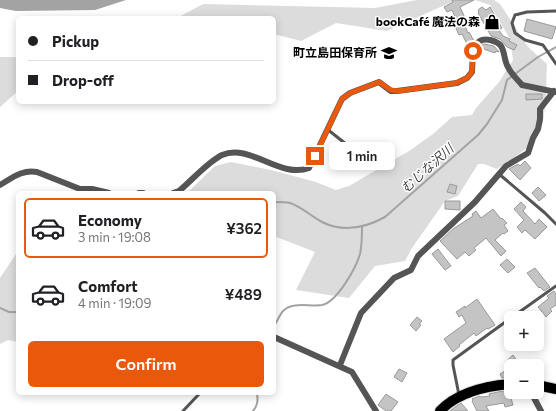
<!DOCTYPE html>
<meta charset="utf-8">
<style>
:root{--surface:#fff;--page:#f6f6f6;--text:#202124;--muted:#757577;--line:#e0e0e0;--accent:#ea580c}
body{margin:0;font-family:Commissioner,"Noto Sans JP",sans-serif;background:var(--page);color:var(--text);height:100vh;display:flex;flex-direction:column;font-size:15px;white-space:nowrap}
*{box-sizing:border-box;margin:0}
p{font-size:13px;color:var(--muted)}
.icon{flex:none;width:22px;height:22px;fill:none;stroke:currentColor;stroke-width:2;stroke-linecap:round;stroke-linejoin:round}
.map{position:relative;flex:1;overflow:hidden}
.drawer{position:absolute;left:16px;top:191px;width:260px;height:204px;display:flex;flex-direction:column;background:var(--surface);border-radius:6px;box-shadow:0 2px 10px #0003}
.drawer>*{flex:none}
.hud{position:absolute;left:16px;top:16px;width:260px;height:88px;border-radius:6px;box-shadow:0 2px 10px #0003;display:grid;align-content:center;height:88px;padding:0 12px;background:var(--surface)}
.tools{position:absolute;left:504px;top:311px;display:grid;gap:8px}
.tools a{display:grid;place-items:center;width:40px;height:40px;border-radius:6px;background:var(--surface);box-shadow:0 2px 10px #0003;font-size:20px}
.end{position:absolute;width:18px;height:18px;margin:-9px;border:5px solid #ea580c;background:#fff;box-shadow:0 0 0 2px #fff}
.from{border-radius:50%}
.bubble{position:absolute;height:28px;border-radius:6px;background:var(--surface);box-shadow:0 2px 10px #0003;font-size:13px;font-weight:600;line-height:28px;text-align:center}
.hud b{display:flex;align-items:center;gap:14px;height:38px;font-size:15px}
.hud b+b{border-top:1px solid var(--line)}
.hud i{width:10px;height:10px;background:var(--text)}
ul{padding:7px 0 0;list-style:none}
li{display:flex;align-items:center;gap:12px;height:60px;margin:0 8px 6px;padding:0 4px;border:2px solid transparent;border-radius:6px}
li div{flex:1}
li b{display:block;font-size:15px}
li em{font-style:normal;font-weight:600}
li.current{border-color:var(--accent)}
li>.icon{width:36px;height:36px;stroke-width:1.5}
.button{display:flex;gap:8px;margin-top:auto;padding:8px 12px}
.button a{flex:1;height:46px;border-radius:6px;background:var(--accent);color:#fff;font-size:16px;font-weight:600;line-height:46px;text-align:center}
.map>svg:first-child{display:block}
.green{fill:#dcdcdc}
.water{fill:#a3a3a3}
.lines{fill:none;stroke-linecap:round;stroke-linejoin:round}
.stream{stroke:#a3a3a3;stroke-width:2}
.building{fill:#c4c4c4;stroke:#999}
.primary-casing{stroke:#dbdbdb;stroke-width:12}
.lane{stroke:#555;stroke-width:3}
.street{stroke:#555;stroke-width:6}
.primary{stroke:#000;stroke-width:10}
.route{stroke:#ea580c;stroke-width:5}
.labels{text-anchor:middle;stroke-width:3;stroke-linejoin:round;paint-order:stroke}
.poi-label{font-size:12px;font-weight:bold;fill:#000;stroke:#fff;text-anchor:end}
.water-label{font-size:13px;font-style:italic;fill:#444;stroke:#fff}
</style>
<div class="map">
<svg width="556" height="411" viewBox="0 0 556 411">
<rect width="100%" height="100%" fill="#fff"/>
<g class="green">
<path d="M417,0H456L387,31L336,23L301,41L274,34V18H177L203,4L375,8Z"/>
<path d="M475,0H494L500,4L528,47L547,64C546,81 547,122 538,135C528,150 512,159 497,169L484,164H478L458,196L445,201L412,248L405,261L375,266L349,298L296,290L315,252L274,236V193H187L215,166L231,162L271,170L316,182L336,190L349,186L409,151L433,134L452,117L472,115L476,108L499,82L513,60L510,39L490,5Z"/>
<path d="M0,57H18V91L0,107Z"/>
<path d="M18,251V342L8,340L0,344V278Z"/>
</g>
<path class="water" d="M0,0H126L95,10L16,11L0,8Z"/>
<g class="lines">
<g class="stream">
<path d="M274,202C279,202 285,202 290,203C302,207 311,216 322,222C344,233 365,228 385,217L478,135L487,124L502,100L507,80L538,57L556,47"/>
<path d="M0,308L9,312H18"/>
<path d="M274,326C277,322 280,314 283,311C293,301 310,307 322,305C337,302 356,268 360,254C362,245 362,236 362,227"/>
<path d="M253,411C258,405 258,400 257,393"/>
</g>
</g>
<g class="building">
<path d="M452,0H474L460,7L466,20L463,21L468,33L469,32L474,41L467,44L462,34L459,35L455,26L458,24L452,10L447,12L444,7L453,2Z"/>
<path d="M482,7L486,10L490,7L502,28L499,30L503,36L510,39L509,41L517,45L514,50L507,47L500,39L491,36L478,13L479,12L478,10Z"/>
<path d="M527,19L556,27L552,39L524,31Z"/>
<path d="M484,44L494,46L499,52L496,51L495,53L481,48L482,45Z"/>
<path d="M526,94H542V99L526,100Z"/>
<path d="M525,161L531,168L520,180L509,169L518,164L520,166Z"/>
<path d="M450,184L457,186L455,194L447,192Z"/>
<path d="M538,187L546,195L539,201L532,193Z"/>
<path d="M445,201H460V210L445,209Z"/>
<path d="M521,202L526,207L523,211L535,224L539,219L547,227L535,239L525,230L522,233L517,227L524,220L514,209Z"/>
<path d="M493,209L501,219L502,218L507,223L504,225L508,231L504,234L503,233L495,240L506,251L501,256L486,238L474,248L476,250L469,256L465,252L457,259L440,241L453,229L473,216L472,214L476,211L481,218Z"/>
<path d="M438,249L451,266L445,270L432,254Z"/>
<path d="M507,259L515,267L508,273L500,265Z"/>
<path d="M535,268L550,287L544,291L540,287L539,288L527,273Z"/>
<path d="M554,291L556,294V305L550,309L552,311L546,317L538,307L549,298L547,296Z"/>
<path d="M477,299L495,325L488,329L487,328L476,336L474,333L459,345L460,346L453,352L444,339L466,323L462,315L459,317L456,312L465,306V308Z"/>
<path d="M417,317L422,321L419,324L421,325L416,331L410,325Z"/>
<path d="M513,355L518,362L521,360L525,366H508L505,362Z"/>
<path d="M511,367V376L502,378L500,374Z"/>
<path d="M399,369L407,373L402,382L394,377Z"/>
<path d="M502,391L519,392L520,397L511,398L513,405L505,407L504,403L486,406L489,411H477L472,401L473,400L472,399L480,396L481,397L490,396L489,394Z"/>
<path d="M386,394L398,402L391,411H386L378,405Z"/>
<path d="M461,403L468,411H450L455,407Z"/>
</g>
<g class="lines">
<defs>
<g id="primary">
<path d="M537,385L556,389"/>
<path d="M440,411C458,392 486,386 511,384"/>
</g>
</defs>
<use href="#primary" class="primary-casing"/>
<g class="lane">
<path d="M556,11L527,12L515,15L512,23L515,33L525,40L543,45L556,64"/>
<path d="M327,129L351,148L366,166"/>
<path d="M499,174L545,213L556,224"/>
<path d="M511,318L556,286"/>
<path d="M459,395L453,365V360L511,318"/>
<path d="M183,411L200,393"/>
</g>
<g class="street">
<path d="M0,185C12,178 23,169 37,172L80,189H92L109,193"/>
<path d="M139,193H143"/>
<path d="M173,193L179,191C191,181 209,161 222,155C250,143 280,179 309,168L342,99L350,93L379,82L391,91H397L457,83L467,78L472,72C473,61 470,36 490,40C494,41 499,43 501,46C505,52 504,61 508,67C511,74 517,79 522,85L556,92"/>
<path d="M274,337L352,372L376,411"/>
<path d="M340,365L361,313L394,278L411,270L418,256L475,202L506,166L528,153L533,138L538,129L540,119V109L554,91"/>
<path d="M532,392L533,396L541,411"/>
</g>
<use href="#primary" class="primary"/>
</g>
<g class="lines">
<path class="route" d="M315,156L342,99L350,93L379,82L391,90L398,91L456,83L467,78L472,72L473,51"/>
</g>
<defs>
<symbol id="shop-bare" viewBox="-9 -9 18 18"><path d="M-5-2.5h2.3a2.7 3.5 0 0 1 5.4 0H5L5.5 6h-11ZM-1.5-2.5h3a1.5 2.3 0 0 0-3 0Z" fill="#000" stroke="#fff" stroke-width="2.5" paint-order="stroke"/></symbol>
<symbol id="school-bare" viewBox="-9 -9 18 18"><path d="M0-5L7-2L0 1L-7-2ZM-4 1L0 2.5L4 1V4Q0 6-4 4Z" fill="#000" stroke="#fff" stroke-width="2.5" paint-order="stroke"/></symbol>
</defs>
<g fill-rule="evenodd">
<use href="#shop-bare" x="481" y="11" width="22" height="22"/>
<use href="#school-bare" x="378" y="42" width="22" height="22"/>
</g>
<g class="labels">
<g class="poi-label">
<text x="480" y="26">bookCafé 魔法の森</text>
<text x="377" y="57">町立島田保育所</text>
</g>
<g class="water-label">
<text transform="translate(427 168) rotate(-42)" y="5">むじな沢川</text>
</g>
</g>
</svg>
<div class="tools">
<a>+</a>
<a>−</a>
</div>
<i class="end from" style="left:473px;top:51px"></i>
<i class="end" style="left:315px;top:156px"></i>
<div class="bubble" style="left:329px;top:142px;width:66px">1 min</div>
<div class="hud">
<b><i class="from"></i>Pickup</b>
<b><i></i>Drop-off</b>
</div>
<section class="drawer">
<ul>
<li class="current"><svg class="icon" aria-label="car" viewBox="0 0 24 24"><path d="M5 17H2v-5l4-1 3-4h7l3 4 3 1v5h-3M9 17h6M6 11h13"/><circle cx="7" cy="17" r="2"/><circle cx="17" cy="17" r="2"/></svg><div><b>Economy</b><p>3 min · 19:08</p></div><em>¥362</em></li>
<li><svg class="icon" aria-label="car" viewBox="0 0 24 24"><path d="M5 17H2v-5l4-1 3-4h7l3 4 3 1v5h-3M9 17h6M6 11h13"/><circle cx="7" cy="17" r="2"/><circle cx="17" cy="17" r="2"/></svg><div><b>Comfort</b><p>4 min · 19:09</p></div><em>¥489</em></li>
</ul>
<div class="button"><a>Confirm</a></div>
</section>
</div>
